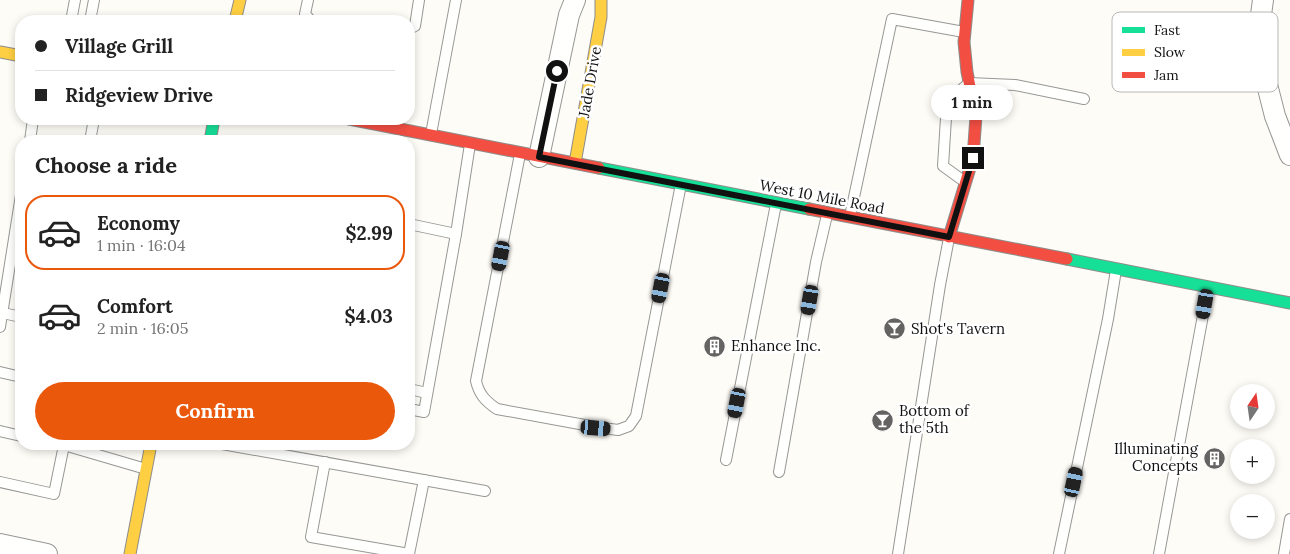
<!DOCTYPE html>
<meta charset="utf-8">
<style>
:root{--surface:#fff;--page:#f6f6f6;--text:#222;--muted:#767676;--line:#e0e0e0;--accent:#ea580c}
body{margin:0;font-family:Lora,serif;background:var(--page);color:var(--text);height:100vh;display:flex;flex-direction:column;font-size:19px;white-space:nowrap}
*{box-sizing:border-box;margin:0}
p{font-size:16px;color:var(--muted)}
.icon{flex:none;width:28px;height:28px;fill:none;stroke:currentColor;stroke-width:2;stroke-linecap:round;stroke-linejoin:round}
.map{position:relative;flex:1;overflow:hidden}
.drawer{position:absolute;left:15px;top:135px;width:400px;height:315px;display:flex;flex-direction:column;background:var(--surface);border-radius:20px;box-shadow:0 2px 8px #0003}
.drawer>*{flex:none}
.banner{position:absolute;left:15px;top:15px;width:400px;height:110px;border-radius:20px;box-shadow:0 2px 8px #0003;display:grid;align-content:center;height:110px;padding:0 20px;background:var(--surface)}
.needle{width:32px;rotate:13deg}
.tools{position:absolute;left:1230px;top:384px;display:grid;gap:10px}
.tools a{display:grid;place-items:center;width:45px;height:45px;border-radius:50%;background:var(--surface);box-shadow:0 2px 8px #0003;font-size:25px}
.end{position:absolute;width:22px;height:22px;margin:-11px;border:6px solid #111;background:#fff;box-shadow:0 0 0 2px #fff}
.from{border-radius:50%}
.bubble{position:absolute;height:35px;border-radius:18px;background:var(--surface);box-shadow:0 2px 8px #0003;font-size:16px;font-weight:700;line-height:35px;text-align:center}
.car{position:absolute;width:15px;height:30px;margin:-15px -8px;border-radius:6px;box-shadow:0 0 4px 1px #0007;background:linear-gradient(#222 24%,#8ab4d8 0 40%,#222 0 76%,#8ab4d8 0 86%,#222 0)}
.banner b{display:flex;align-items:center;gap:18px;height:48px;font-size:19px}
.banner b+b{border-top:1px solid var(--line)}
.banner i{width:12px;height:12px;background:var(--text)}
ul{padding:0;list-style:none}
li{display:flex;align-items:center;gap:15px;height:75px;margin:0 10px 8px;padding:0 10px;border:2px solid transparent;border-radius:20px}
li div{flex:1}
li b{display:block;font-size:19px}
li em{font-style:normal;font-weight:700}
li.on{border-color:var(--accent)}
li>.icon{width:45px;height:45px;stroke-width:1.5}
h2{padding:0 20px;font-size:22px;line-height:60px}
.primary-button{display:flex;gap:10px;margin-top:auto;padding:10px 20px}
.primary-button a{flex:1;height:58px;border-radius:30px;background:var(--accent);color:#fff;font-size:20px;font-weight:700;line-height:58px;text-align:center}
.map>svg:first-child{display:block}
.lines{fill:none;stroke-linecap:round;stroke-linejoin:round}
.lane-casing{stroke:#979795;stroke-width:12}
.street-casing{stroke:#979795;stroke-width:22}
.fast-casing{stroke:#8e8d8b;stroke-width:13}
.slow-casing{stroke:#8e8d8b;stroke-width:13}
.jam-casing{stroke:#8e8d8b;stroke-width:13}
.lane{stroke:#fffffe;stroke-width:10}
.street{stroke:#fffffe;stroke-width:20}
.fast{stroke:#16e098;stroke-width:11}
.slow{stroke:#ffcf43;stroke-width:11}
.jam{stroke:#f24e42;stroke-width:11}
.route{stroke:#111;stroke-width:6}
.labels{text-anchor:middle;stroke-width:5;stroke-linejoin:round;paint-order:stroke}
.street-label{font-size:15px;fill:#111;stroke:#fff}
.poi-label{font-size:15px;fill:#111;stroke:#fff;text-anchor:start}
.key{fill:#fff;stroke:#b8b8b8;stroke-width:1}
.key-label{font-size:14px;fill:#111}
</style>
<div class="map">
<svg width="1290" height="554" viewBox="0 0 1290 554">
<rect width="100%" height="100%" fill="#fdfcf7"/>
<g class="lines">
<defs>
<g id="lane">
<path d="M308,0L305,14L311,21"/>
<path d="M71,21L75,0"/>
<path d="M90,21L94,0"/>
<path d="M409,29L415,26L419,0"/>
<path d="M431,134L456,0"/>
<path d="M30,141L33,119"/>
<path d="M90,141L94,119"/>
<path d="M520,154L476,381C479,394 485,401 497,409L596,427L618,430L629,426L636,416L681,184"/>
<path d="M965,182L943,166L947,102L969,83L1015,85L1084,99"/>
<path d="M850,216L892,19L964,32"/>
<path d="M409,224L456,234"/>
<path d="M3,313L21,317"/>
<path d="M0,327L21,195"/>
<path d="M0,372L21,377"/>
<path d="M409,389L427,393"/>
<path d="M409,409L424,412L456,234L470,144"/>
<path d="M0,431L21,436"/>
<path d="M64,444V445L146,469"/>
<path d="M222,444L485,491"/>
<path d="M726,460L776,204"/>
<path d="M325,462L311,537L409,554L424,480"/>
<path d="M779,472L816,262L827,215"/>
<path d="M0,482L54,494L64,445L58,444"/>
<path d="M898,554L940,285L949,238"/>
<path d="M1059,554L1108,319L1116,270"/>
<path d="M1159,554L1208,288"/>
<path d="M1284,554L1290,519"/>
</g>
<g id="street">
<path d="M1263,0L1258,37L1259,53L1275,116L1290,155"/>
<path d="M539,157L569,15L575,0"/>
<path d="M0,544L47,554"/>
</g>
<g id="fast">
<path d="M210,141L214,119"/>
<path d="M599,168L809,209"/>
<path d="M1067,259L1290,303"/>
</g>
<g id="slow">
<path d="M235,21L240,0"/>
<path d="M0,52L21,56"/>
<path d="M575,163L601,17V0"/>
<path d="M130,554L151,444"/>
</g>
<g id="jam">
<path d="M349,119L599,168"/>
<path d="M809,209L1067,259"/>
<path d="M949,237L973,158L976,116L967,72L964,42L968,0"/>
</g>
</defs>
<use href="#lane" class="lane-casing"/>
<use href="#street" class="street-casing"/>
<use href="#fast" class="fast-casing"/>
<use href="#slow" class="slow-casing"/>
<use href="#jam" class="jam-casing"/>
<use href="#lane" class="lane"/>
<use href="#street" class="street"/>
<use href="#fast" class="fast"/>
<use href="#slow" class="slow"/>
<use href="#jam" class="jam"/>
</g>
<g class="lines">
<path class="route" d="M557,71L539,157L949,237L973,158"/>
</g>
<defs>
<symbol id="bar-disc" viewBox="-11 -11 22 22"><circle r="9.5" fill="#646362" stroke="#fff"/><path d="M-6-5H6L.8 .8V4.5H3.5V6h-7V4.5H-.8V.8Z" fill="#fff"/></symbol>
<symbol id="building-disc" viewBox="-11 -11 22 22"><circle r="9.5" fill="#646362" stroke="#fff"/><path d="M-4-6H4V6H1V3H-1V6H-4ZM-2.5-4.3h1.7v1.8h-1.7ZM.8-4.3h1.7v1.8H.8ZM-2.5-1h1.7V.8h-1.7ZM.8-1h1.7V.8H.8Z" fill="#fff"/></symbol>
</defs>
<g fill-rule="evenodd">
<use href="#bar-disc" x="882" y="316" width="25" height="25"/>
<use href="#building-disc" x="702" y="334" width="25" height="25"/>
<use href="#bar-disc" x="870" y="408" width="25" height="25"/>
<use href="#building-disc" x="1202" y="446" width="25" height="25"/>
</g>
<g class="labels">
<g class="street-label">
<text transform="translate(590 82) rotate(-80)" y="5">Jade Drive</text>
<text transform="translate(822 197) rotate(11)" y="5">West 10 Mile Road</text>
</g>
<g class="poi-label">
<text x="911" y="334">Shot's Tavern</text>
<text x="731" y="351">Enhance Inc.</text>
<text x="899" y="416">Bottom of<tspan x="899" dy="17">the 5th</tspan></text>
<text x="1198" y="454" text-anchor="end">Illuminating<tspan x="1198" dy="17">Concepts</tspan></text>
</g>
</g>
<rect x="1112" y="12" width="166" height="80" rx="8" class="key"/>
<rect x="1122" y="27" width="23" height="6" fill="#16e098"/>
<rect x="1122" y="49" width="23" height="7" fill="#ffcf43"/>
<rect x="1122" y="72" width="23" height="6" fill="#f24e42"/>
<g class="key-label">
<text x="1154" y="35">Fast</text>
<text x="1154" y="57">Slow</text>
<text x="1154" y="80">Jam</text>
</g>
</svg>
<div class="tools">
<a><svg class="needle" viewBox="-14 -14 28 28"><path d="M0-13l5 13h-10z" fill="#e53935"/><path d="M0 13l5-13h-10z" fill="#767676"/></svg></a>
<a>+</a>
<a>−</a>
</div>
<i class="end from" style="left:557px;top:71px"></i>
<i class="end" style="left:973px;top:158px"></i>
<div class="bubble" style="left:931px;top:85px;width:82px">1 min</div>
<i class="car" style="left:501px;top:256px;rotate:191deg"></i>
<i class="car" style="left:661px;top:288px;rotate:191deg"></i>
<i class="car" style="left:810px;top:300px;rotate:190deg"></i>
<i class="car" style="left:1205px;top:304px;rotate:190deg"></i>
<i class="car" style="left:737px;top:403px;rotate:191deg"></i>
<i class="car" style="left:596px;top:428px;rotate:95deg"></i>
<i class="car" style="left:1074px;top:482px;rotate:12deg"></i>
<div class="banner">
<b><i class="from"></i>Village Grill</b>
<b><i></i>Ridgeview Drive</b>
</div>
<section class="drawer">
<h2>Choose a ride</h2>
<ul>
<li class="on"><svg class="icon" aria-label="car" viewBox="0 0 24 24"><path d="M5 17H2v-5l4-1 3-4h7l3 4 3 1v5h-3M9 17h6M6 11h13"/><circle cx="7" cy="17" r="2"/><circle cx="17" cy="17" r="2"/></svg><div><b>Economy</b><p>1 min · 16:04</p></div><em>$2.99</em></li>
<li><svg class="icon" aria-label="car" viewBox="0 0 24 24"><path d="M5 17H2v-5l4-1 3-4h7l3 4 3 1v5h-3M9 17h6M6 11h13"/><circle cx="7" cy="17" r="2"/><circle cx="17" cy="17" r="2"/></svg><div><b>Comfort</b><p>2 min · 16:05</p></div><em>$4.03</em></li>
</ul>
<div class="primary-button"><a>Confirm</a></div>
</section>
</div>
